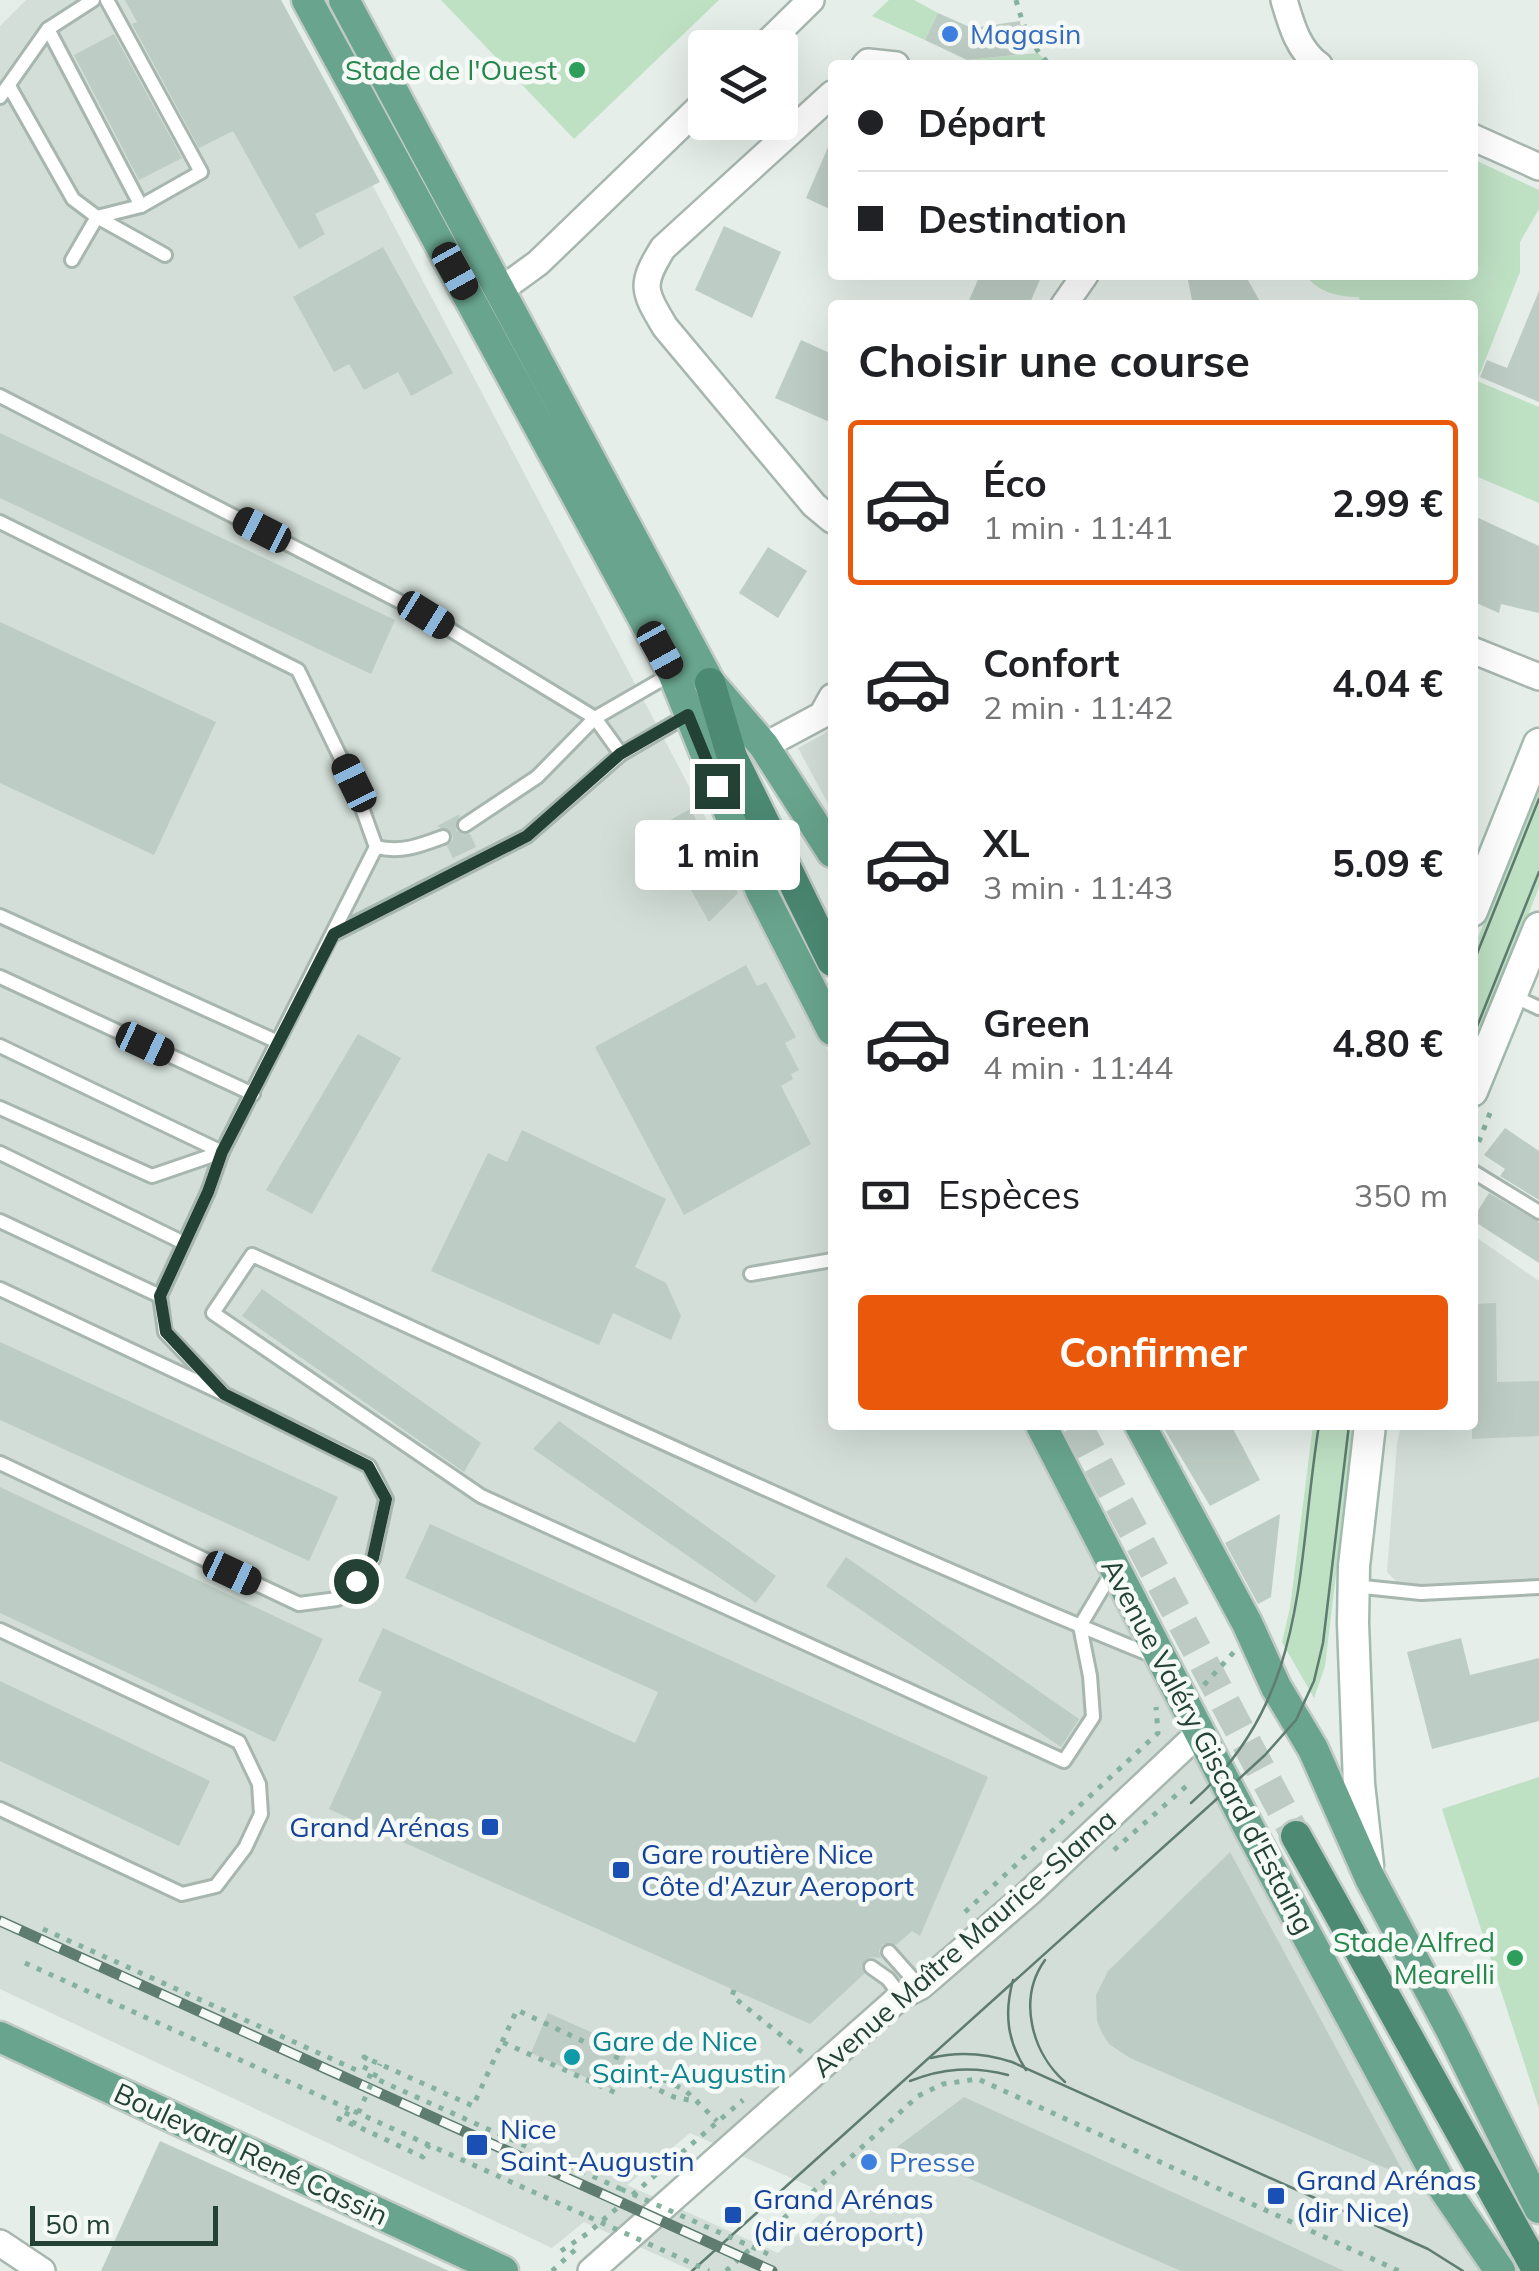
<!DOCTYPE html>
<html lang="fr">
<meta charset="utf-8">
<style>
:root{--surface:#fff;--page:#f2f2f2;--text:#202124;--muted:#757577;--line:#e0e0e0;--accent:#ea580c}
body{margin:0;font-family:Mulish,sans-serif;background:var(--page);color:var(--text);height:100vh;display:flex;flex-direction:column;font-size:38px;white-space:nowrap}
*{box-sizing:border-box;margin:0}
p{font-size:32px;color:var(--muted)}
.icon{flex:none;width:55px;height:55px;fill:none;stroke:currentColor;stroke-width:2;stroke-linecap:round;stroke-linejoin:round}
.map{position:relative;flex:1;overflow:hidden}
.sheet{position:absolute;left:828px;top:300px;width:650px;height:1130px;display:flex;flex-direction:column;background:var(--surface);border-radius:10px;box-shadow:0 10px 40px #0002}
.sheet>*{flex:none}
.banner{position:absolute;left:828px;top:60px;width:650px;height:220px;border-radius:10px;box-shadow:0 10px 40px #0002;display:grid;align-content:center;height:220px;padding:0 30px;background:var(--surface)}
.tools{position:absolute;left:688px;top:30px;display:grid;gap:20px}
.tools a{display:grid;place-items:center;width:110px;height:110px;border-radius:10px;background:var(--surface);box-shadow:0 10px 40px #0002;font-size:50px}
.scale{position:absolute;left:30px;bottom:25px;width:188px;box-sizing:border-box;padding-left:10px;border:5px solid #234135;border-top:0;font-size:28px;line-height:35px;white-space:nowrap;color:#234135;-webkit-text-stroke:8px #f6faf7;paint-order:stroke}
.end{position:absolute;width:45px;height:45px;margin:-22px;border:12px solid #234135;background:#fff;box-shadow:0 0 0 5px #fff}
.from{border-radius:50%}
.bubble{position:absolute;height:70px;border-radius:10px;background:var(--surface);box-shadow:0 10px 40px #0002;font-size:32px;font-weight:700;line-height:70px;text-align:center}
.car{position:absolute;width:30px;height:60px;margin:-30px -15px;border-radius:12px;box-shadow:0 0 8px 2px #0007;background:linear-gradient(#222 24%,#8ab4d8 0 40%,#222 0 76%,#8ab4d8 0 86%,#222 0)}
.banner b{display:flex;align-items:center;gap:35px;height:95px;font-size:38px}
.banner b+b{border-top:2px solid var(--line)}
.banner i{width:25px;height:25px;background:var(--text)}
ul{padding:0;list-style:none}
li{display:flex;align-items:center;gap:30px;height:165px;margin:0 20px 15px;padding:0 10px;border:5px solid transparent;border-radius:10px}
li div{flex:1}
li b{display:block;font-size:38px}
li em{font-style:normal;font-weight:700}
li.on{border-color:var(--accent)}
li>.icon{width:90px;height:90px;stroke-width:1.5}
h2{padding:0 30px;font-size:45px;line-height:120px}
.pay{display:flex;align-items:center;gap:25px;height:110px;padding:0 30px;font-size:38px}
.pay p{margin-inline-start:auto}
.cta{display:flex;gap:20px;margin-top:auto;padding:20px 30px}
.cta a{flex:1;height:115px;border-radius:10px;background:var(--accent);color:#fff;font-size:40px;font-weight:700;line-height:115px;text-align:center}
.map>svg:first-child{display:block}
.built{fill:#d3ded8;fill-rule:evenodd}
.green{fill:#bee0c3}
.building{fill:#bdccc4}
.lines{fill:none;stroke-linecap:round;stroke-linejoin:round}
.trunk-tunnel{stroke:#becbc5;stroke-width:30;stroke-dasharray:30 15;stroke-linecap:butt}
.service-casing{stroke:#a7b7af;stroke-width:18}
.minor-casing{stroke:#a7b7af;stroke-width:30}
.secondary-casing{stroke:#a3baaf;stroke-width:35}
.primary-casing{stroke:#c1cac6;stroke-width:35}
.trunk-casing{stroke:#c1cac6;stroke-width:35}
.path{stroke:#85b29e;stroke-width:5;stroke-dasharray:5 8;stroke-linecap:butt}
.service{stroke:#fff;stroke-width:12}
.minor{stroke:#fff;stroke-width:25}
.secondary{stroke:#fff;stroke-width:30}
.primary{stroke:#69a58e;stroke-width:30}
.trunk{stroke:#4c8a74;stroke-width:30}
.tram{stroke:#5e7c70;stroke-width:2.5}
.rail-casing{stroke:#5e7c70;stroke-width:11}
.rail{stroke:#f6faf7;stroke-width:8;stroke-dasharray:22;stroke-linecap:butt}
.path-bridge{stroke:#85b29e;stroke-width:5;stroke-dasharray:5 8;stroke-linecap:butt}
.route{stroke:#234135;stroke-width:12}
.shop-dot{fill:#3f7fe0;stroke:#f6faf7;stroke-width:4}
.leisure-dot{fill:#2e9e5b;stroke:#f6faf7;stroke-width:4}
.transit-dot{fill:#1a4fb4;stroke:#f6faf7;stroke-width:4}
.culture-dot{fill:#0f9aa8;stroke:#f6faf7;stroke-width:4}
.labels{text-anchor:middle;stroke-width:9;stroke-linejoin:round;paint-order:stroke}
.shop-label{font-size:28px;fill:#366cbe;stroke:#f6faf7;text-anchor:start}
.leisure-label{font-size:28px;fill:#27864d;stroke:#f6faf7;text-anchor:end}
.street-label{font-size:28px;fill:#234135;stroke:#f6faf7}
.transit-label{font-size:28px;fill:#164399;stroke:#f6faf7;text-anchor:start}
.culture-label{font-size:28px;fill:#0d838f;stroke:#f6faf7;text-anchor:start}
</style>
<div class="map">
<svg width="1539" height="2271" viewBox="0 0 1539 2271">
<rect width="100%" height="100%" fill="#e5eee9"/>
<g class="built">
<path d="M26,0H275L832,1058V1425H1026L1438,2207L1481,2271H693L584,2222L552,2248L0,1989V26ZM690,2133L836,2198V2199L778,2253L627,2185Z"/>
<path d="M832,724V811L798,748L824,734Z"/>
<path d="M1473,1235L1539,1281V1580L1399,1585L1387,1572L1397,1444L1401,1425H1472Z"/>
</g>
<g class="green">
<path d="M441,0H719L574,139Z"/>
<path d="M889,0H914L938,13L925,40L872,16Z"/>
<path d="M1038,53L1050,65H979L967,60Z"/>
<path d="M1473,159L1539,190V209L1520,242V272L1477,381L1539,407V503L1473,475L1472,305H1361L1359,297C1338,297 1318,292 1305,275H1472Z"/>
<path d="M1539,785V887L1473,1055V950Z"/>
<path d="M1313,1425H1354L1325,1666L1314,1698L1282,1642L1290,1608Z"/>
<path d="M1539,1777V2108L1442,1809Z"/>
</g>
<g class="building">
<path d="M125,0H281L380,182L315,214L325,234L299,249L233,131L199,148L132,24L137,22Z"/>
<path d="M938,13L972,28L1020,21L1025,54L967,60L925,40Z"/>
<path d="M114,34L182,158L139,180L74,55Z"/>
<path d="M832,138V210L806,198Z"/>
<path d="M724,226L781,252L752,318L695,290Z"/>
<path d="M383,247L453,373L411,396L398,372L364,390L349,364L334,372L293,297Z"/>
<path d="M980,275H1042L1029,305H967Z"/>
<path d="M1187,275H1245L1262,305H1193Z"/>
<path d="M1539,291V402L1480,377L1487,360L1507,368Z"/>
<path d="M801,340L832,354V423L775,398Z"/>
<path d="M0,433L395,620L371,674L0,498Z"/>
<path d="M1472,515L1539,546V613L1501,604L1499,613L1472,601Z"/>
<path d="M768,547L807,571L778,618L739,593Z"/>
<path d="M0,622L216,722L154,855L0,783Z"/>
<path d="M690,809L738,893L709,922L656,828Z"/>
<path d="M460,814L456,830L462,834H470L476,847L453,858L447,846L453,840L452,833L437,826Z"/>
<path d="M746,965L757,986L766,982L796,1037L785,1043L799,1070L791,1074L793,1079L781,1086L811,1144L684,1215L595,1047Z"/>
<path d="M358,1034L401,1058L312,1214L266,1190Z"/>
<path d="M1505,1128L1539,1151V1200L1500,1176L1505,1169L1484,1155Z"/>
<path d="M522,1130L666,1199L635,1267L666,1283L681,1316L671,1340L613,1313L599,1345L431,1271L488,1153L507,1162Z"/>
<path d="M1489,1193L1539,1222V1263L1472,1220Z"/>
<path d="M262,1289L481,1443L464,1472L242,1316Z"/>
<path d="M1496,1303L1497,1382L1539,1381V1436L1472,1439V1304Z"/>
<path d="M0,1342L338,1497L309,1561L0,1420Z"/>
<path d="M559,1421L776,1576L756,1603L533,1449Z"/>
<path d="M1162,1425H1231L1260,1480L1210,1506Z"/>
<path d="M0,1487L323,1639L275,1742L0,1613Z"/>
<path d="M1280,1514L1271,1597L1258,1604L1225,1543Z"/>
<path d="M430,1524L988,1777L920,1936L912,1931L896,1945L883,1944L879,1950L881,1958L871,1957L864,1961L861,1967L864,1974L810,2024L329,1809L382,1692L358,1681L383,1628L635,1743L658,1692L405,1578Z"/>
<path d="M846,1557L1079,1719L1061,1747L826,1586Z"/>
<path d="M1461,1638L1470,1675L1539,1658V1721L1432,1749L1407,1652Z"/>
<path d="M0,1681L210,1781L179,1846L0,1761Z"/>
<path d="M1230,1852L1406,2177L1130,2058L1109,2044L1102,2033L1097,2021L1096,1995L1108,1971Z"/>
<path d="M548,2013L629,2049L612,2089L531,2053Z"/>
<path d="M964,2097L1271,2237L1344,2271H1181L897,2147Z"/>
<path d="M160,2141L449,2271H101Z"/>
</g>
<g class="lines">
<path class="trunk-tunnel" d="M1077,1425L1296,1836"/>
<defs>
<g id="service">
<path d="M48,29L141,206"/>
<path d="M9,86L73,199L97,217L165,255"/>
<path d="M0,97L48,29L93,0"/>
<path d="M72,260L97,217L141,206L201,172L107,0"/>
<path d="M0,396L426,615L595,718L621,754"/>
<path d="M0,522L298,670L353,783L376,847L222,1152L208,1192L160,1296L165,1332L224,1394"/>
<path d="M465,825L537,777L595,718L673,673"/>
<path d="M376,847C401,853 419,846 443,837"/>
<path d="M0,916L278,1042"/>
<path d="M334,934L527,836L621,754L688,715"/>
<path d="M0,977L253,1094"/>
<path d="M1513,996L1539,1008"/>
<path d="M0,1046L222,1152"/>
<path d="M0,1108L152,1176L222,1152"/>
<path d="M0,1153L184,1243"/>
<path d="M1472,1171L1539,1212"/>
<path d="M0,1221L160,1296"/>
<path d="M751,1274L832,1260"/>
<path d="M0,1289L224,1394L369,1466L386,1499L373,1559L357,1581L337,1599L299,1604L0,1463"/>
<path d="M1114,1569L1080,1626L1090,1676L1093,1717L1064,1761L481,1496L213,1313L252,1255C552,1391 851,1533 1156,1657"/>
<path d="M1354,1586L1421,1593L1539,1587"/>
<path d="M0,1630L239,1742L259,1784L261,1814L245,1848L216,1886L182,1894L0,1809"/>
<path d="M889,1952L920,1987"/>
<path d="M871,1967L888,1979L901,1996"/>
</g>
<g id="minor">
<path d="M1284,0C1291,24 1298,50 1319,65"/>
<path d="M762,48L811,0"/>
<path d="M865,65L868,62L896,65"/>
<path d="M832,94L663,248C640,285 643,290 665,327L814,505L832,520"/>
<path d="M1472,137L1539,167"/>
<path d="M501,290L538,263L705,102"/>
<path d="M1064,305L1085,275"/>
<path d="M1472,650L1539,677"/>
<path d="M764,746L822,715L832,697"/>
<path d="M0,2243L42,2271"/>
<path d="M591,2271L901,1996L921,1986L1030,1892L1200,1732"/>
</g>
<g id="secondary">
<path d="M1472,911L1539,744"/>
<path d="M1472,1091L1539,928"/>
<path d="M1368,1865L1359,1784L1353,1623L1354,1566L1370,1425"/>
</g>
<g id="primary">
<path d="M307,0L673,673L761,891L832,1030"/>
<path d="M344,0L710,683L764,746L832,852"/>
<path d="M1041,1425L1250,1830L1442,2186L1500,2271"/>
<path d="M1140,1425L1247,1623L1276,1687L1313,1749L1370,1878L1451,2030L1539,2208"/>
<path d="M0,2037L503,2271"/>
</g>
<g id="trunk">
<path d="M710,683L732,757L832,961"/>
<path d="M1296,1836L1534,2264"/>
</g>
</defs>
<use href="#service" class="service-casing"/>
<use href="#minor" class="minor-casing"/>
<use href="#secondary" class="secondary-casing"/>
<use href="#primary" class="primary-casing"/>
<use href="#trunk" class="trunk-casing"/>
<g class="path">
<path d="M1016,0C1023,26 1031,46 1050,65"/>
<path d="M1474,1154L1492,1108"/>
<path d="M1204,1685L1234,1652"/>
<path d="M1114,1850L1191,1782"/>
<path d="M965,1912L1158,1733L1156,1707"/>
<path d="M43,1929L363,2073"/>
<path d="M25,1963L349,2109"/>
<path d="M734,1990L732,1996L802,2052"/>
<path d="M502,2042L517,2010L629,2063"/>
<path d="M624,2074L674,2097L699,2102"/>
<path d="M337,2118L344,2121L349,2109L589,2217"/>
<path d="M361,2128L423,2157L429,2145"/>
<path d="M621,2189L363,2073L369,2060L364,2057L473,2106L502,2042L616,2093L629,2063L685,2090L717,2121"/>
<path d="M561,2251L588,2233L743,2100"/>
<path d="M552,2271L576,2249"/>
<path d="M726,2271L918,2096L943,2084L978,2079L1399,2271"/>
</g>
<use href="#service" class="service"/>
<use href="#minor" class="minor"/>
<use href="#secondary" class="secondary"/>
<use href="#primary" class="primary"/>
<use href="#trunk" class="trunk"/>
<g class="tram">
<path d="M1472,966L1539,799"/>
<path d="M1472,1039L1539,872"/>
<path d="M1191,1803C1310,1699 1296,1566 1319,1425"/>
<path d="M1045,1960C1017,1999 1032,2053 1065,2082"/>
<path d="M1013,1980C1004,2013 1007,2041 1026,2070"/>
<path d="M931,2058C959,2051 985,2053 1012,2062L1428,2249L1463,2271"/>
<path d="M910,2081C943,2068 973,2066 1008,2075"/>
<path d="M692,2271L1229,1788L1265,1755L1296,1720L1314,1681L1323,1643L1349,1425"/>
</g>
<defs>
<path id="rail" d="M0,1921L772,2271"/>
</defs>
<use href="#rail" class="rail-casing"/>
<use href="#rail" class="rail"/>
<g class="path-bridge">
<path d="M337,2118L361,2128"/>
<path d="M353,2125L380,2064"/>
<path d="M621,2189L768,2254"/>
<path d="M589,2217L709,2271"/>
</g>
</g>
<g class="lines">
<path class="route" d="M356,1581L373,1558L386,1499L368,1466L224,1394L166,1332L160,1296L208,1192L222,1152L334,934L527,836L620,754L688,715L717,786"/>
</g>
<g class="shop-dot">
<circle cx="950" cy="34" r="10"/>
<circle cx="869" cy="2162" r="10"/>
</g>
<g class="leisure-dot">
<circle cx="577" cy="70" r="10"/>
<circle cx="1515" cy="1958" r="10"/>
</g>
<g class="transit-dot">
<rect x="480" y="1817" width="20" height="20" rx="5"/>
<rect x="611" y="1860" width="20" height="20" rx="5"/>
<rect x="465" y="2133" width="24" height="24" rx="5"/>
<rect x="1266" y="2186" width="20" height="20" rx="5"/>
<rect x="723" y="2205" width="20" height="20" rx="5"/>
</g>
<circle class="culture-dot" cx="572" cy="2057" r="10"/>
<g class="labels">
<g class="shop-label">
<text x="970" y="44">Magasin</text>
<text x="889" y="2172">Presse</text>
</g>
<g class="leisure-label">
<text x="557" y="80">Stade de l'Ouest</text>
<text x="1495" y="1952">Stade Alfred<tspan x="1495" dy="32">Mearelli</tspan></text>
</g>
<g class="street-label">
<text transform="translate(1208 1746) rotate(62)" y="10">Avenue Valéry Giscard d'Estaing</text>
<text transform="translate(964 1943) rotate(-41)" y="10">Avenue Maître Maurice-Slama</text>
<text transform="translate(251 2154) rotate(25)" y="10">Boulevard René Cassin</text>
</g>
<g class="transit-label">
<text x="470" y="1837" text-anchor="end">Grand Arénas</text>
<text x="641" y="1864">Gare routière Nice<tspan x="641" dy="32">Côte d'Azur Aeroport</tspan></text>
<text x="500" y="2139">Nice<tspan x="500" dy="32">Saint-Augustin</tspan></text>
<text x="1296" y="2190">Grand Arénas<tspan x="1296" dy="32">(dir Nice)</tspan></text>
<text x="753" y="2209">Grand Arénas<tspan x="753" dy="32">(dir aéroport)</tspan></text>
</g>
<g class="culture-label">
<text x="592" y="2051">Gare de Nice<tspan x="592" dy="32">Saint-Augustin</tspan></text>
</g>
</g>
</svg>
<div class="tools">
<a><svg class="icon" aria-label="layers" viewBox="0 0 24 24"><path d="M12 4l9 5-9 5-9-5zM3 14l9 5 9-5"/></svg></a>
</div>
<div class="scale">50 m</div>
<i class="end from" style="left:356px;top:1581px"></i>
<i class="end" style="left:717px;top:786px"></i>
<div class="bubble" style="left:635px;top:820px;width:165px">1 min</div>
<i class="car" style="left:455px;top:271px;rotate:151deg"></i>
<i class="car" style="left:262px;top:530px;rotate:297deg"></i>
<i class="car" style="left:426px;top:615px;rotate:122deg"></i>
<i class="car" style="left:660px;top:650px;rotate:151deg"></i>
<i class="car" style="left:354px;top:783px;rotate:334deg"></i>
<i class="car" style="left:145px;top:1044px;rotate:115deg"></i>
<i class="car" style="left:232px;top:1573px;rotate:115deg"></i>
<div class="banner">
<b><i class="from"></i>Départ</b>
<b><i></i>Destination</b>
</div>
<section class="sheet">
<h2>Choisir une course</h2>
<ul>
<li class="on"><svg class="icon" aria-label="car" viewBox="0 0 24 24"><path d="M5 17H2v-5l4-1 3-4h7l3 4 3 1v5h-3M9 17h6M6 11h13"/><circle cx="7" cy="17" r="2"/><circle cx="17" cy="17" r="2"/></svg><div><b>Éco</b><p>1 min · 11:41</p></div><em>2.99 €</em></li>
<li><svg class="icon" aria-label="car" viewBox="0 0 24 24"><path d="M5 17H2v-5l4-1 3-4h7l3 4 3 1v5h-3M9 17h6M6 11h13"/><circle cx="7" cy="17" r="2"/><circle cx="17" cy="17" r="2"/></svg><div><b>Confort</b><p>2 min · 11:42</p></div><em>4.04 €</em></li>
<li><svg class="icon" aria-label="car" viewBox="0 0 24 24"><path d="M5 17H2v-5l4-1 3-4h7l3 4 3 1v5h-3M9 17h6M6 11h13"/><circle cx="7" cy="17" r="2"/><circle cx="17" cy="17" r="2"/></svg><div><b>XL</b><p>3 min · 11:43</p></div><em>5.09 €</em></li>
<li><svg class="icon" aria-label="car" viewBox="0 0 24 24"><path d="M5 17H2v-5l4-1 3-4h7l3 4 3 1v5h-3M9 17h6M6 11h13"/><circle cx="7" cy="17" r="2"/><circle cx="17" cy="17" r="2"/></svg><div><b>Green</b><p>4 min · 11:44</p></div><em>4.80 €</em></li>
</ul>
<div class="pay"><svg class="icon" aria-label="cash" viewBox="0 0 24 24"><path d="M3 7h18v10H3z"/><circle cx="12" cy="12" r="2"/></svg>Espèces<p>350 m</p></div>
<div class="cta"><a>Confirmer</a></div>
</section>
</div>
